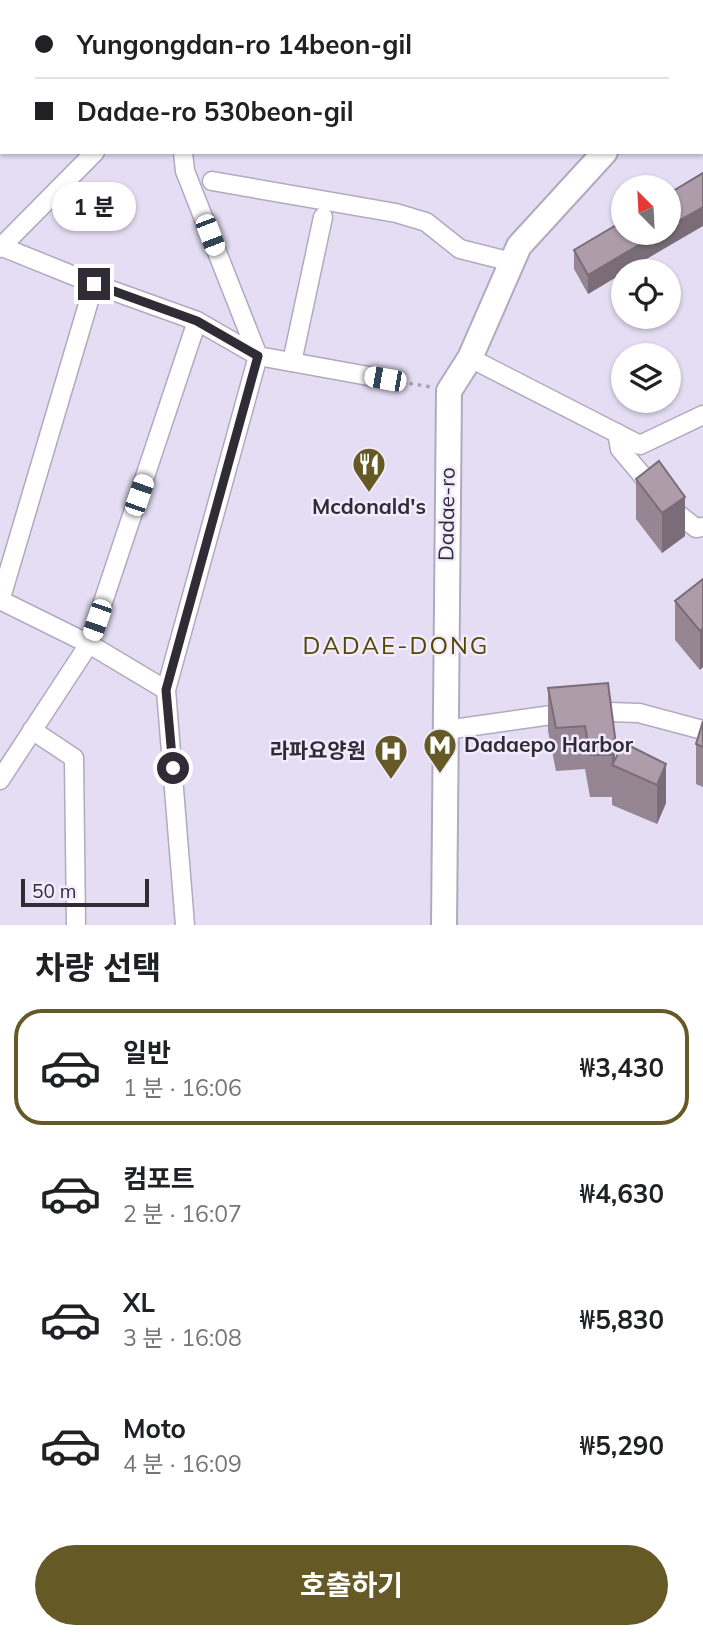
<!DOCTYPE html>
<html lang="ko">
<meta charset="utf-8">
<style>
:root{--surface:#fff;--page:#f2f2f2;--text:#202124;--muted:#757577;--line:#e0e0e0;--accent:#655926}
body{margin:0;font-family:Mulish,"Noto Sans KR",sans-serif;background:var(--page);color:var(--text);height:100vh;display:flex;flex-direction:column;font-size:26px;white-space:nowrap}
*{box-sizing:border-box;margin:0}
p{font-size:23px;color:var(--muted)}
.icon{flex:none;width:38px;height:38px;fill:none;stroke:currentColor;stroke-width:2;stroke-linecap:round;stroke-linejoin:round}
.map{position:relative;height:925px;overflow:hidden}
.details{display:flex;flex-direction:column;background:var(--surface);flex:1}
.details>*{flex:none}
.banner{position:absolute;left:0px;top:0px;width:704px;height:154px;box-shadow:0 2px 5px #0004;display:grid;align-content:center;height:154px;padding:0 35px;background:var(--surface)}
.needle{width:46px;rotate:336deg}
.tools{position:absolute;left:611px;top:175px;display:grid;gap:14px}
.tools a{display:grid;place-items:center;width:70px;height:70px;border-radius:50%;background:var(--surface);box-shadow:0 2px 5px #0004;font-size:35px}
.scale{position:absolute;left:21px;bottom:18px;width:128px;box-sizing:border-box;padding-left:7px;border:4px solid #2f2c35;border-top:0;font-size:19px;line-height:24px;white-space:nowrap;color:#2f2c35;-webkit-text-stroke:5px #f1ebfd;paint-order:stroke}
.end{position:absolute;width:32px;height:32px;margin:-16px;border:9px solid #2f2c35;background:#fff;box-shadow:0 0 0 4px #fff}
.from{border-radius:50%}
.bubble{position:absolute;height:49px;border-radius:24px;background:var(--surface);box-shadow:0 2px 5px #0004;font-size:23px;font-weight:700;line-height:49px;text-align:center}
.car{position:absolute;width:21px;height:42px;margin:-21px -10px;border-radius:9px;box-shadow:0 0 5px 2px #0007;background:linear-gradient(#fff 24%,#345 0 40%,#fff 0 76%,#345 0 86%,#fff 0)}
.banner b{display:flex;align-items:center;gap:24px;height:66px;font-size:26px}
.banner b+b{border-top:2px solid var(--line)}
.banner i{width:18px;height:18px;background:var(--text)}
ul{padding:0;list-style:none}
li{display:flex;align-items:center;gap:21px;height:116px;margin:0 14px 10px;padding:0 21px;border:4px solid transparent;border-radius:28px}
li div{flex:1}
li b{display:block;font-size:26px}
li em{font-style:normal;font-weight:700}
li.active{border-color:var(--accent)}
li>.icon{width:63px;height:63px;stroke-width:1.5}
h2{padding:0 35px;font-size:32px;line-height:84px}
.action{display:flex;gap:14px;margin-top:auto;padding:14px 35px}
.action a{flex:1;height:80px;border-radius:42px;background:var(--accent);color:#fff;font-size:28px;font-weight:700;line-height:80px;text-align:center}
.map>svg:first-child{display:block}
.green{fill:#d7aeb7}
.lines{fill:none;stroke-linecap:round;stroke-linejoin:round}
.street-casing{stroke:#b0aabe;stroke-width:21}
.secondary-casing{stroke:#b0aabe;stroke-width:28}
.path{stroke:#a8a3b5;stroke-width:3.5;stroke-dasharray:3.5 5;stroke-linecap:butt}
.street{stroke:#fff;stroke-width:18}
.secondary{stroke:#fff;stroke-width:24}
.wall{fill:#968693}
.shaded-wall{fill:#7a6d78}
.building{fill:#af9cab;stroke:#7a6d78;stroke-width:2}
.route{stroke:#2f2c35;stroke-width:9}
.labels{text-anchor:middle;stroke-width:5;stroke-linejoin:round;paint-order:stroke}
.poi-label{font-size:21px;font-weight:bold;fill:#2f2c35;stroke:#f1ebfd}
.street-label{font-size:21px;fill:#2f2c35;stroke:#f1ebfd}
.quarter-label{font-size:24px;letter-spacing:2px;fill:#544704;stroke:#f1ebfd}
</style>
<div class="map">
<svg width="703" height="925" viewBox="0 0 703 925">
<rect width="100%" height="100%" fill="#e4ddf3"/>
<g class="green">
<path d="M0,0H183V2H2L0,117Z"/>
<path d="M330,0H686L336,2Z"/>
</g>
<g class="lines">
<defs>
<g id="street">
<path d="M174,0V2"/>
<path d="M183,152L185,171L258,356L166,690L185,925"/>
<path d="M212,181L396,213L426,222L460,249L512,262"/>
<path d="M0,246L94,284L197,321L258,356L385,379"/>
<path d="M0,248L95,152"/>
<path d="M470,358L640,445L703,415"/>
<path d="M292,362L323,217"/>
<path d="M617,433L620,449L669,507L696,528L703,527"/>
<path d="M0,600L89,644L166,690"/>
<path d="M0,601L94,284"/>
<path d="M32,730L74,758L76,925"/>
<path d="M446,730L580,711L639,713L703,730"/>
<path d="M0,780L89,644L197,321"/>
</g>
<g id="secondary">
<path d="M702,19L703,17"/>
<path d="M444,925L449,391L470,358L519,246L605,152"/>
</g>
</defs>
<use href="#street" class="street-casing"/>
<use href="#secondary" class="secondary-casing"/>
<path class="path" d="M401,382L431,387"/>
<use href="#street" class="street"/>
<use href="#secondary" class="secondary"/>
</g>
<g class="wall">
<path d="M574,250L623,271V273L588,294L574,269Z"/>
<path d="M636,479L685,536L662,553L636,519Z"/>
<path d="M703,579L700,670L675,640V601Z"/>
<path d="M608,683L615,760L666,764V803L657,824L612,805V796V797H590L585,769L556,771L548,731V688Z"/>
<path d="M703,721V787L696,784V744Z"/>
</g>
<g class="shaded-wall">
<path d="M703,207V226L626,271H623V273L588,294V275L659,233H668V227Z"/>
<path d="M685,497V536L662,553V513Z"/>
<path d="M703,628V667L700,670V631Z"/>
<path d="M615,737V767L612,765V797V755Z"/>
<path d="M666,764V803L657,824V785Z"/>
</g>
<g class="building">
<path d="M703,173V207L668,227V194Z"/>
<path d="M623,221V233H659L588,275L574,250Z"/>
<path d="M659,461L685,497L662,513L636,479Z"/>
<path d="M703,579V628L700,631L675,601Z"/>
<path d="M608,683L615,737L612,755H590L585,726L556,728L548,688Z"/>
<path d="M703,721V747L696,744Z"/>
<path d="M624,743L666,764L657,785L612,765Z"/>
</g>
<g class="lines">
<path class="route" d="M94,284L197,321L258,356L166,690L173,768"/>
</g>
<defs>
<symbol id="restaurant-pin" viewBox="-11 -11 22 30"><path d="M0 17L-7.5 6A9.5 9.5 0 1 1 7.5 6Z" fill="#655926" stroke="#f1ebfd"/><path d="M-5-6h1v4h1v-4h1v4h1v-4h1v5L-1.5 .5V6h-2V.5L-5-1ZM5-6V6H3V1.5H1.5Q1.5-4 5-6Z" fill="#fff"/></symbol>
<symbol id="metro-pin" viewBox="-11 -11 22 30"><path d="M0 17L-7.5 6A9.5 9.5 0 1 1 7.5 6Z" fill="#655926" stroke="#f1ebfd"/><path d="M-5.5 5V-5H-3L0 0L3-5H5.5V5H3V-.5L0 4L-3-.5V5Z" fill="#fff"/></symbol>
<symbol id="hospital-pin" viewBox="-11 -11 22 30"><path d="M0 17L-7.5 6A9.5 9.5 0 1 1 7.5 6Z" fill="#655926" stroke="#f1ebfd"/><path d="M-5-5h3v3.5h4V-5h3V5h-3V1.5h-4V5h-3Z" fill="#fff"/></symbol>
</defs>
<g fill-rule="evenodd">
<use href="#restaurant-pin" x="350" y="445" width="38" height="52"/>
<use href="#metro-pin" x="421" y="726" width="38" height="52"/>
<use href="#hospital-pin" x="372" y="732" width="38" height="52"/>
</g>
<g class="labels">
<g class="poi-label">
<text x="369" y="514">Mcdonald's</text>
<text x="464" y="752" text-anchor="start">Dadaepo Harbor</text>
<text x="366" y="758" text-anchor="end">라파요양원</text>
</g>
<g class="street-label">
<text transform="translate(447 514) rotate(-89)" y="7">Dadae-ro</text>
</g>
<g class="quarter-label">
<text x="396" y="654">DADAE-DONG</text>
</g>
</g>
</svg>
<div class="tools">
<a><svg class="needle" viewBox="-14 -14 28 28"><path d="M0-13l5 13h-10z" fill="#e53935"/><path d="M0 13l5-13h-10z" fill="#757577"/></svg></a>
<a><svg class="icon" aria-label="locate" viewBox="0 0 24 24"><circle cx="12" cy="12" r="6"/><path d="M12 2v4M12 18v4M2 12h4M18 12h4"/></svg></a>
<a><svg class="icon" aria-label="layers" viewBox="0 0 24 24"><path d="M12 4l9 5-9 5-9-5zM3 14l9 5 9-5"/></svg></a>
</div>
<div class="scale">50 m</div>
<i class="end from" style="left:173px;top:768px"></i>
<i class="end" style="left:94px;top:284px"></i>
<div class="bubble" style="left:52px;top:182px;width:84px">1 분</div>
<i class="car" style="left:210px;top:235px;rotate:159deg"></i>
<i class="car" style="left:385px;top:379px;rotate:280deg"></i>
<i class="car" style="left:139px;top:495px;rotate:19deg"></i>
<i class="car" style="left:97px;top:620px;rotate:199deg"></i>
<div class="banner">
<b><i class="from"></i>Yungongdan-ro 14beon-gil</b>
<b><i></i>Dadae-ro 530beon-gil</b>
</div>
</div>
<section class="details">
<h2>차량 선택</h2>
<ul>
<li class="active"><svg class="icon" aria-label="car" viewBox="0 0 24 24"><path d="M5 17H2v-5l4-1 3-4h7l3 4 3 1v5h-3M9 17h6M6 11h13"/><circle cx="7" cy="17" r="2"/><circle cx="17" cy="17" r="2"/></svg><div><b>일반</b><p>1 분 · 16:06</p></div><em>₩3,430</em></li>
<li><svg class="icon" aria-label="car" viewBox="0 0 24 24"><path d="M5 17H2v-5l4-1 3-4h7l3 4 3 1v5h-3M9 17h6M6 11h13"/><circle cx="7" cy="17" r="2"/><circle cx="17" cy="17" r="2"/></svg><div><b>컴포트</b><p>2 분 · 16:07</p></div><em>₩4,630</em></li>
<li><svg class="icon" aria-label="car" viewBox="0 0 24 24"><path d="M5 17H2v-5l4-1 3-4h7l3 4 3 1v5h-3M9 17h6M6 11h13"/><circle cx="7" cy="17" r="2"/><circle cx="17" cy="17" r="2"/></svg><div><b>XL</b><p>3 분 · 16:08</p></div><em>₩5,830</em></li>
<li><svg class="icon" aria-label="car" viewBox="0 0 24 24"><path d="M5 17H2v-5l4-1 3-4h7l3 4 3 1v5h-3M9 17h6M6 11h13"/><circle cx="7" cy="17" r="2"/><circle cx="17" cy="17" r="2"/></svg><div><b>Moto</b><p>4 분 · 16:09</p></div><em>₩5,290</em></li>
</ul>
<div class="action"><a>호출하기</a></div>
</section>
